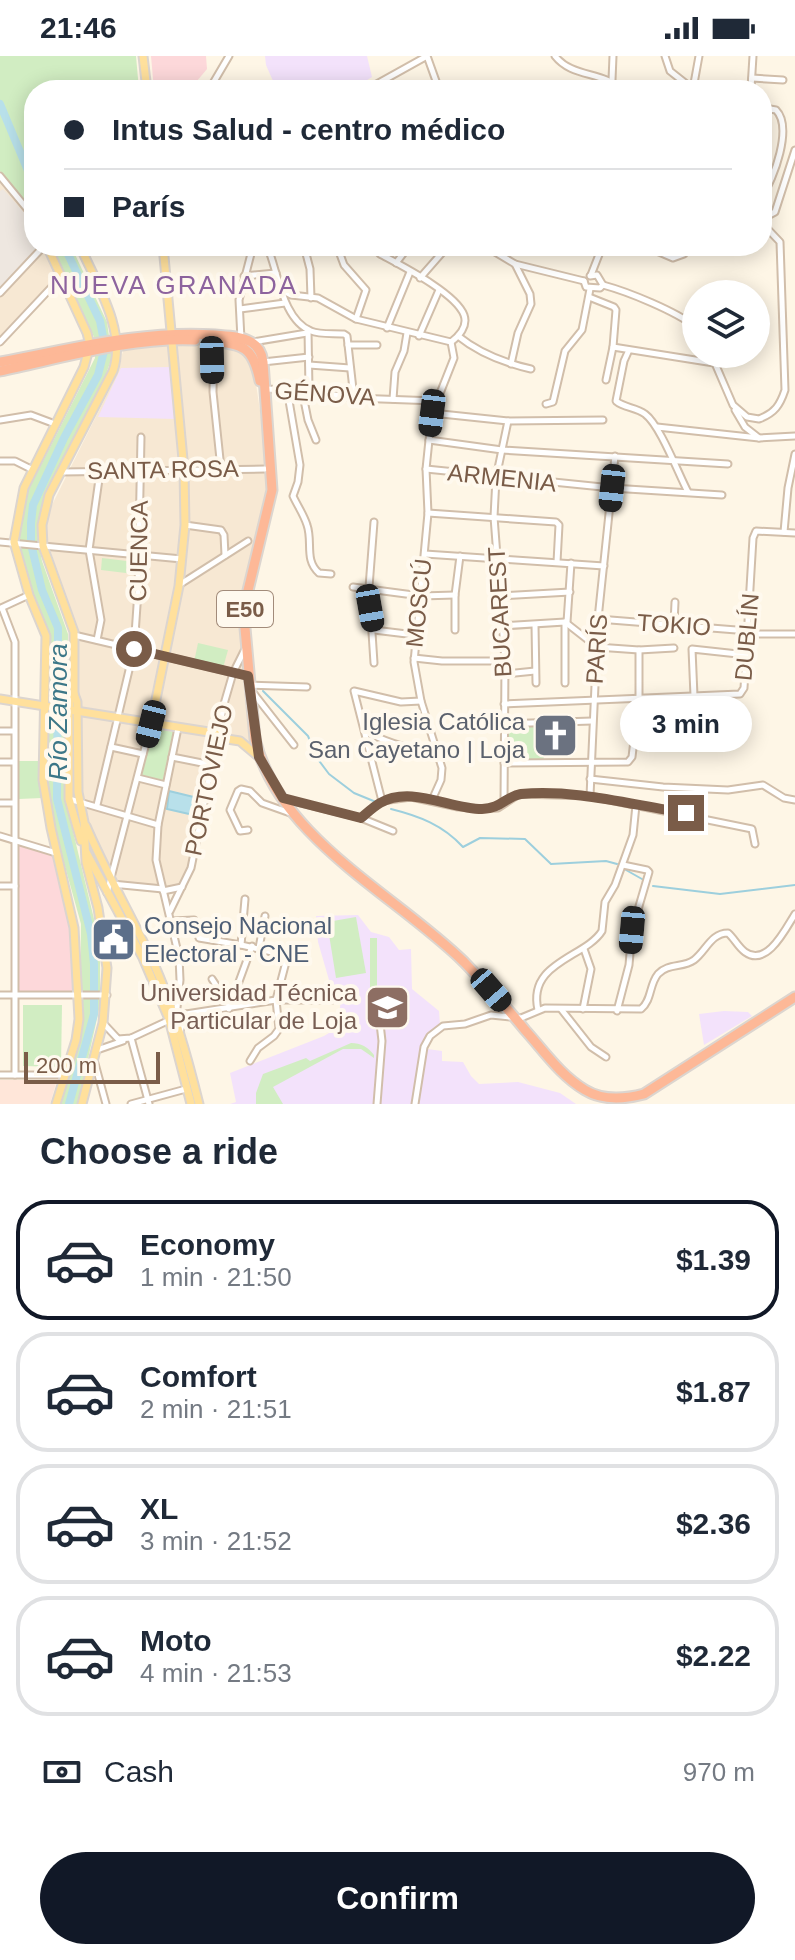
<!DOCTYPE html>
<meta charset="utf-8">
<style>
:root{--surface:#fff;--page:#f2f2f3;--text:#1f2937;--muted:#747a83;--line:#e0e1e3;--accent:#111827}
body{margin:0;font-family:Helvetica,sans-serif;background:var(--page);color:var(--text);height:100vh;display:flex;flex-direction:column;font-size:30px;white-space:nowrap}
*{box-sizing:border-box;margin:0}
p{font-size:26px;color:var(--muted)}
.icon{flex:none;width:44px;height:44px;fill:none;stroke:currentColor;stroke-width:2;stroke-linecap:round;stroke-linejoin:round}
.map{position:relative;height:1048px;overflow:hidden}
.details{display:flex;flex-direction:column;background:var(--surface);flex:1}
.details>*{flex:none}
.hud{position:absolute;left:24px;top:24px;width:748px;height:176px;border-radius:32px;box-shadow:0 4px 20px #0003;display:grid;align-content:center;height:176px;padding:0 40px;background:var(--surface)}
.controls{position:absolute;left:682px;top:224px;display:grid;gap:16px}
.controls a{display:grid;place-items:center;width:88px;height:88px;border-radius:50%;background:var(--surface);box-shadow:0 4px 20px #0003;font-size:40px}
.scale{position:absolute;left:24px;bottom:20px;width:136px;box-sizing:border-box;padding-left:8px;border:4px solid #7a5c48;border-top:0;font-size:22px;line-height:28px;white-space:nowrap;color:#7a5c48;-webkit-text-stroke:6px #fff9ee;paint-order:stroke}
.end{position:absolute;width:36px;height:36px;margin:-18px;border:10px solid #7a5c48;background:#fff;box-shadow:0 0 0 4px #fff}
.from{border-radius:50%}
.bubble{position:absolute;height:56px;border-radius:28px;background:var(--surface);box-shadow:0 4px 20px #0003;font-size:26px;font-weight:700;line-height:56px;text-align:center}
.car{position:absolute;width:24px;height:48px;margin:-24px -12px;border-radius:10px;box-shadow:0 0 6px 2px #0007;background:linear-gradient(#222 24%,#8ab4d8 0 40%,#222 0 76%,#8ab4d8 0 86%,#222 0)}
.hud b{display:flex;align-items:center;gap:28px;height:76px;font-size:30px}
.hud b+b{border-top:2px solid var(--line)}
.hud i{width:20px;height:20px;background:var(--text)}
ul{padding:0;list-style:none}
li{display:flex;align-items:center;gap:24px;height:120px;margin:0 16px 12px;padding:0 24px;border:4px solid var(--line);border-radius:32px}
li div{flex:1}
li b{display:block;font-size:30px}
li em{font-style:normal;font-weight:700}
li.active{border-color:var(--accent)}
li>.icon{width:72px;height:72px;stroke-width:1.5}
h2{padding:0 40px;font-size:36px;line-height:96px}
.pay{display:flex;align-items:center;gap:20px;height:88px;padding:0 40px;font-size:30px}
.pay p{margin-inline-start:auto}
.button{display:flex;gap:16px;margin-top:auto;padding:16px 40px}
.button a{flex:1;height:92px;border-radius:48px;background:var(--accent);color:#fff;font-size:32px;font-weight:700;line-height:92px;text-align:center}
.status{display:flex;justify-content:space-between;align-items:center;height:56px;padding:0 40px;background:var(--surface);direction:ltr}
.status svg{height:22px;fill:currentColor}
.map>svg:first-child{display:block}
.residential{fill:#f7e8d3}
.commercial{fill:#ffe6d9}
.industrial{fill:#eee7e0}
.education{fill:#f3e2fb}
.medical{fill:#fdd8da}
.green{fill:#d1edc2}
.water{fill:#b8e0ea;stroke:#9dcfdd;stroke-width:2}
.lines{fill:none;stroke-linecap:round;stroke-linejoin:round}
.stream{stroke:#9dcfdd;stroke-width:2}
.river{stroke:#b8e0ea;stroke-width:8}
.minor-casing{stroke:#d1beaa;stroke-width:9}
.major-casing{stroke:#dcd5cf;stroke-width:11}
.highway-casing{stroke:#dcd5cf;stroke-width:13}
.minor{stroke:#fff;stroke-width:5}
.major{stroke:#ffe09c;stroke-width:7}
.highway{stroke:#fdb897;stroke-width:9}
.route{stroke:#7a5c48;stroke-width:10}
.labels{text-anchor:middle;stroke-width:8;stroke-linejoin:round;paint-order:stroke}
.shield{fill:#fff9ee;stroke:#a28b7a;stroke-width:2}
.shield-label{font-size:22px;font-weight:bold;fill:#7a5c48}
.street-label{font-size:24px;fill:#7a5c48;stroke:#fff9ee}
.worship-label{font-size:24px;fill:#5b616d;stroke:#fff9ee;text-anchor:end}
.service-label{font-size:24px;fill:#4e5e75;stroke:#fff9ee;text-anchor:start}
.education-label{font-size:24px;fill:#785e54;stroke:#fff9ee;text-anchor:end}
.neighbourhood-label{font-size:26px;letter-spacing:2px;fill:#8d639e;stroke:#fff9ee}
.water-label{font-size:26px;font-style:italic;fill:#3c7788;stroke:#fff9ee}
</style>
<div class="status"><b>21:46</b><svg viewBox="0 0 49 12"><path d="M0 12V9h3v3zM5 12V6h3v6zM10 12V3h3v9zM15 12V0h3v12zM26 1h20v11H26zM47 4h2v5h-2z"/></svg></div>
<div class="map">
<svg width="795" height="1048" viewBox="0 0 795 1048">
<rect width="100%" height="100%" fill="#fef6e6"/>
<g class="residential">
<path d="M0,120L34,162V190H47L61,221L0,286Z"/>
<path d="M171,287L230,289L252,301L263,375L267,430L244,547L252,688L241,682L220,679L193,814L186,829L159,836L115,831L77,742L75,574L45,477L50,453L117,318L123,295Z"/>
</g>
<path class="commercial" d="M0,1024H57L50,1048H0Z"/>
<path class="industrial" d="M3,133L28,161L34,175V190H40L0,232V135Z"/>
<g class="education">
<path d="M265,0H367L372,21L351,34H277L266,9Z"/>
<path d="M171,311L176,363L98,361L121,312Z"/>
<path d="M358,859L371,876L389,881L399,894L411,893L412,933L439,955L440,969L427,980V993L442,995V1005L463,1006L471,1020L479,1028L518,1026L560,1037L576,1048H230L236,1046L230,1017L324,980L334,974L339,964L341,939L329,924L318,886L316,860Z"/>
<path d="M724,955L748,956L752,960L704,989L699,958Z"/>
</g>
<g class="medical">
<path d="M151,0H206L207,13L191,32L154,34Z"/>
<path d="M18,789L56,801L73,872L76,936H18Z"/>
</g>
<g class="green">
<path d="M0,0H136L139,34H34V150H29L0,115Z"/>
<path d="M52,190H71L107,266L112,301L104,324L43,447L37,479L42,505L68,578V615L63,648L66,746L100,888V949L78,1048H58L80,972L81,868L53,767L49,735L46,569L32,542L16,481L25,441L95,302L94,281Z"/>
<path d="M102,502L135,506L134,518L101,514Z"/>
<path d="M198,587L228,594L223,612L194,606Z"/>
<path d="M542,670L544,704H507V671Z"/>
<path d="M153,672L173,676L163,724L142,719Z"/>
<path d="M19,705H39L42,742L19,743Z"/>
<path d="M356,861L366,917L336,922L327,866Z"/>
<rect x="370" y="882" width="7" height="59"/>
<path d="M23,949H62L61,1011L23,1010Z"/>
<path d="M351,987C361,987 368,991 374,999V1002L361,993H343L273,1031L283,1048H256V1037L263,1018L306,1002L310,1005Z"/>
</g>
<path class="water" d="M169,735L202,743L198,760L167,753Z"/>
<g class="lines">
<g class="stream">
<path d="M263,635L308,680L317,702L329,718L354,737L376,746"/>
<path d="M391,753C419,760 443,769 463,791L480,782L525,783L551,808L606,805L617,808"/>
<path d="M626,814L649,827"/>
<path d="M653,830L720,838L795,829"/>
</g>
<g class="river">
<path d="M0,48L34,129"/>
<path d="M64,190L100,265L105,291L98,319L64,382L33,449L31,467V488L42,534L58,572L57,743L91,878L94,908V958L69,1048"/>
</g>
<defs>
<g id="minor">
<path d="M555,0C572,22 603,15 622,34"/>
<path d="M665,0L670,15L694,34"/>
<path d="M752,22L783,24"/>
<path d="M612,24L613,0"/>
<path d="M751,32L753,0"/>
<path d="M693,33L699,0"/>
<path d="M209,34L229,0"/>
<path d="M366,34L427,0L436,25"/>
<path d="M762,58L770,53L776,54C793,71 774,123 762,140"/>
<path d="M0,120L32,159"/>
<path d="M762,163L775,156L795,94"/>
<path d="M267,190C278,214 282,264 311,275C320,279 334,277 344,278L347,280L354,342"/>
<path d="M304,190L310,213L311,242"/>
<path d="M337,190L344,209L366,234L356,263"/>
<path d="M373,190L380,198C400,209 456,237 464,259C468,270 459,280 451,286"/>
<path d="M485,190L515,208L584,225"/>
<path d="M645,190L673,202L684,198L685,190"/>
<path d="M396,207L409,190"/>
<path d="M591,219L600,196L607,190"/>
<path d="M244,220L276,217"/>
<path d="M590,220L597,219L603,229"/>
<path d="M420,222L448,190"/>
<path d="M584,225L586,231L600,232L603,229"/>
<path d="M603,229C629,236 675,255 696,271"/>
<path d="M280,233L291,239L318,242L356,263L451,286"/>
<path d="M0,237L44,190"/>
<path d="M589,241L614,251L616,254L613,291L606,324"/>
<path d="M240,253L285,247"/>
<path d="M387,272L410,216"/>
<path d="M308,274L309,335"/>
<path d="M419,280L439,234"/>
<path d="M458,280C479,297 505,307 531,313"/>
<path d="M214,283L213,336L221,413"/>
<path d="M241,283L239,244L253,190"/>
<path d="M0,286L61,221"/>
<path d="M253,286L307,277"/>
<path d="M348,289H377"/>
<path d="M613,291L714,307"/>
<path d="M629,294L624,305L616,345C624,352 636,351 645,358C660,369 678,417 688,436"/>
<path d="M711,298L733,349L747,361L759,363C775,357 780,349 785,334L780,186L762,167"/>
<path d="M263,306L309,301"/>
<path d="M511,308L518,277L531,248L530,238L515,208"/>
<path d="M309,309L350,312"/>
<path d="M266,333L309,335L354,342L436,345"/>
<path d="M287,333L300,409L298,426L293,440C297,449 304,459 307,469C313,486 304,504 319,517L331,518"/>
<path d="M302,334L308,364L316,384"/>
<path d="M393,343L395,316L404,295L407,277"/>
<path d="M546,348L553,346L565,295L582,274L590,233"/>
<path d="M735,354L745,371L759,382L795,380"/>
<path d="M432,357L508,365L603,364"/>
<path d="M0,364L31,359L55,368"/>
<path d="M657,371L759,382"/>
<path d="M429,384L502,394L728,408"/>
<path d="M0,405H15L31,413"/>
<path d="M426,413L612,432L722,439"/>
<path d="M62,416L265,413"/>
<path d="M428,457L556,466L559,469L557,506"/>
<path d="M374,466L369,531L374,607"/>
<path d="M185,469L221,474L224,479L225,499"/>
<path d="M784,476L788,432L795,398"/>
<path d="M0,486L182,503"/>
<path d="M425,498L604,510"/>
<path d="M179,529L248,485"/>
<path d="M353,531L421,540L455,539"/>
<path d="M500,540L570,536"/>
<path d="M1,552L29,539"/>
<path d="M2,552L15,586V1019"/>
<path d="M598,563L749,575"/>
<path d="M567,566L571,507"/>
<path d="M674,568L675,546"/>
<path d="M535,569L536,627"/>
<path d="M502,570L565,566L597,591L639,594L674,592"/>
<path d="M374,574L415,579"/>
<path d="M455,574V539L460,500"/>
<path d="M749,578H795"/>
<path d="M74,579L248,620"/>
<path d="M97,584L101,564L89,494L100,416"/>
<path d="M414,602L442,605H505"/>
<path d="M505,618L535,615"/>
<path d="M565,627V566"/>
<path d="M249,629L307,631"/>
<path d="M251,634L294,689"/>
<path d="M694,640L692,593L747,599"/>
<path d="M504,648L740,638L744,632L753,482L756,475L795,477"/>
<path d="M504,668L592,665"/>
<path d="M0,675H14"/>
<path d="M366,676C387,686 413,695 436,696"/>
<path d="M111,691L143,698"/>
<path d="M172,701L212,709"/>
<path d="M0,706H14"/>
<path d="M504,707L628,706L632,701L639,642V594"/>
<path d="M138,722L166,729"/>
<path d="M590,723L663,731L728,734L763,729L784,742L795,744"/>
<path d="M590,740L598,563L615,400"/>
<path d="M69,743L158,769"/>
<path d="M284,743L361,762L382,745L411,741L458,751L481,753L498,752L519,738L590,740L752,773L755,788"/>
<path d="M432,744L441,724L442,712L421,645L414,606L428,457L426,413L429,384L433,355L454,302L451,286"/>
<path d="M382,745L354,635L401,646L421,645"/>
<path d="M0,747H13"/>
<path d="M504,747L505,605L494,461L496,422L508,365"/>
<path d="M97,749L134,593L138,535L141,381"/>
<path d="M361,762L393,775"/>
<path d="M248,774L240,775L230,754L238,735L241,733L250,735L262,747L293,758"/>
<path d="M0,780L56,797"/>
<path d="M112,828L163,833"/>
<path d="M0,830H15"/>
<path d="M163,835L182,831"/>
<path d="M107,837L151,668"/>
<path d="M245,843L241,889L285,899L287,902L276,944L279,973L274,980L258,992L250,1005"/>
<path d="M170,855L191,812L224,648L233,617L245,593"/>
<path d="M172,865L194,864L199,882L241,889"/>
<path d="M259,892L265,860"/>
<path d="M212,923L229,949"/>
<path d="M0,939H107"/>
<path d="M229,953L252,890"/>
<path d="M561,953L591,991L606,1001"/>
<path d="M583,953L591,913L584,893"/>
<path d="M538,954C527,906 585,902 602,875L605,846L615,829L633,779L636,749"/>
<path d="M617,955L629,909L632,874L649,816L647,814L623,809"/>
<path d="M186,958L276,944H332"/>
<path d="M104,968L118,983L131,982L176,961L180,924L179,901L156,804L158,769L178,672"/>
<path d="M180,975L186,958"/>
<path d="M131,982L149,1048"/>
<path d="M97,994L123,985"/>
<path d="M94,1004L106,1048"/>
<path d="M0,1019H65"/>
<path d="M131,1048L186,1033"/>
<path d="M377,1048L382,985L378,950"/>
<path d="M415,1048L424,991L430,980L443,970L465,968L491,959L521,962L545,952L641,953C652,944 649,929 658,918C668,907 683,912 694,904C706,895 711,877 728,877C734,882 738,891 745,896C767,912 786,872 795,858"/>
</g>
<g id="major">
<path d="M143,0L147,34"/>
<path d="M34,159V162"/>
<path d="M47,190L87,277L90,289L84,311L24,432L14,486L29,539L46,580L43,724L51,772L74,872L79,963L76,984L56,1048"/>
<path d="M80,190C96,227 127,275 113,315L49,439L42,469L43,490L74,576V638L77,646L78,736L84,766L86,806L98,852L107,912L103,967L82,1048"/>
<path d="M74,638L70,645L69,655V743L81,785"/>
<path d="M0,643L215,677L218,680"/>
<path d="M151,668L179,530L185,469L184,414L163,190"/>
<path d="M214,681L240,685L259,701"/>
<path d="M86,770C106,817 132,861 154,908C174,953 187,1000 199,1048"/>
<path d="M86,796L143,902L169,963L191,1048"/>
</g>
<g id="highway">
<path d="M210,285C244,288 253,291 260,325"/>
<path d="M0,306C72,293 141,274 215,279C227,280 241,280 251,286C259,291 262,298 263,306L272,434L245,547L244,561L255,683C278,782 396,839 464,906C485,928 506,950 525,974C544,995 560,1019 585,1034C603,1045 625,1043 644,1038L795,941"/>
<path d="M0,315C62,302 132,281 195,284"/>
</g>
</defs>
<use href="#minor" class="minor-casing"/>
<use href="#major" class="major-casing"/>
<use href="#highway" class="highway-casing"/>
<use href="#minor" class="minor"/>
<use href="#major" class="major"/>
<use href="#highway" class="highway"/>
</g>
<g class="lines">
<path class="route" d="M134,593L248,620L259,701L283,742L361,762C367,757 373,751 380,747C411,729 450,753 482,753C501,753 506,740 521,738C577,733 631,749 686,757"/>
</g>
<defs>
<symbol id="church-square" viewBox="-11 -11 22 22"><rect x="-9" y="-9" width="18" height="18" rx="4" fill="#6b7280" stroke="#fff9ee"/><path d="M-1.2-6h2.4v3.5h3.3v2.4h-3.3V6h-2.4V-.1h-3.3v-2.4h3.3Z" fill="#fff"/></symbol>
<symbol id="civic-square" viewBox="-11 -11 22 22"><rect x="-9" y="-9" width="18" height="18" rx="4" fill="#5c6f8a" stroke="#fff9ee"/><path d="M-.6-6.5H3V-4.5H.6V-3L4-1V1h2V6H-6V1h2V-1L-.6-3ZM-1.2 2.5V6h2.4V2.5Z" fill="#fff"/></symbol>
<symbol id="university-square" viewBox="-11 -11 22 22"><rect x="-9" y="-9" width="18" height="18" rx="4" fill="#8d6e63" stroke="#fff9ee"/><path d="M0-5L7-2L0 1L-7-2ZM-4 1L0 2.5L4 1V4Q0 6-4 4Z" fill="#fff"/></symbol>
</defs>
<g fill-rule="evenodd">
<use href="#church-square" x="530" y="654" width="51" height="51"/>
<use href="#civic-square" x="88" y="858" width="51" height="51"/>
<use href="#university-square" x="362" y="926" width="51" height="51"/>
</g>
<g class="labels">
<rect class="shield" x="217" y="535" width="56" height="36" rx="6"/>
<g class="shield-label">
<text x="245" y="561">E50</text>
</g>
<g class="street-label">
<text transform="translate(325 338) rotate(4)" y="8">GÉNOVA</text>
<text transform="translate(163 414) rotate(-1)" y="8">SANTA ROSA</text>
<text transform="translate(502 422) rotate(6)" y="8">ARMENIA</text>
<text transform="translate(139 495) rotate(-89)" y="8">CUENCA</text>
<text transform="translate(419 547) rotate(-84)" y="8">MOSCÚ</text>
<text transform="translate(500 556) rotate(-93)" y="8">BUCAREST</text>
<text transform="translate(674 569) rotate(4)" y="8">TOKIO</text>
<text transform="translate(747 581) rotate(-85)" y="8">DUBLÍN</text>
<text transform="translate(597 593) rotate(-86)" y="8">PARÍS</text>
<text transform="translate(209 724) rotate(-78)" y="8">PORTOVIEJO</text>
</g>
<g class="worship-label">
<text x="525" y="674">Iglesia Católica<tspan x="525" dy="28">San Cayetano | Loja</tspan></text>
</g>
<g class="service-label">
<text x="144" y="878">Consejo Nacional<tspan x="144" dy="28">Electoral - CNE</tspan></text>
</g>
<g class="education-label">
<text x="357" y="945">Universidad Técnica<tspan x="357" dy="28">Particular de Loja</tspan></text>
</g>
<g class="neighbourhood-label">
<text x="174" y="238">NUEVA GRANADA</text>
</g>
<g class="water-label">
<text transform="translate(58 656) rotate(-90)" y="9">Río Zamora</text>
</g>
</g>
</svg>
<div class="controls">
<a><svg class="icon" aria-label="layers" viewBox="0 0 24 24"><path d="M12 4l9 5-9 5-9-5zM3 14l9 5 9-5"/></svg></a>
</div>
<div class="scale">200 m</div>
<i class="end from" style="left:134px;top:593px"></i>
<i class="end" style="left:686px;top:757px"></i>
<div class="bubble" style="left:620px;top:640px;width:132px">3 min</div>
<i class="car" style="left:212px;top:304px;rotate:179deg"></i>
<i class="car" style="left:432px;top:357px;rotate:187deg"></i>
<i class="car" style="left:612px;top:432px;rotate:186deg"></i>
<i class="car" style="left:370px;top:552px;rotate:170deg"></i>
<i class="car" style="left:151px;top:668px;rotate:194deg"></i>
<i class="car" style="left:632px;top:874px;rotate:185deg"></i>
<i class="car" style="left:491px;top:934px;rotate:139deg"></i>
<div class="hud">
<b><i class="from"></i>Intus Salud - centro médico</b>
<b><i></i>París</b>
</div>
</div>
<section class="details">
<h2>Choose a ride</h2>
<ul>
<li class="active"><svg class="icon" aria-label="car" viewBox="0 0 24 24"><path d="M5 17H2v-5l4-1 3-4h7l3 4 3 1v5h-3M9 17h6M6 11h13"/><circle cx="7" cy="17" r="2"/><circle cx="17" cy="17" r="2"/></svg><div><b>Economy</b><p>1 min · 21:50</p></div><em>$1.39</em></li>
<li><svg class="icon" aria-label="car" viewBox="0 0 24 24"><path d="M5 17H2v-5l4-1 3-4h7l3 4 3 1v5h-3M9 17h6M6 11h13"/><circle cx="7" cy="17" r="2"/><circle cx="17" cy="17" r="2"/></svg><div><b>Comfort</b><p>2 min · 21:51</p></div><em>$1.87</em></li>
<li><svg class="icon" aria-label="car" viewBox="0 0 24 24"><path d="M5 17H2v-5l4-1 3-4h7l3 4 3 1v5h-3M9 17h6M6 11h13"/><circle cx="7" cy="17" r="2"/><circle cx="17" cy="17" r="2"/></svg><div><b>XL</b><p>3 min · 21:52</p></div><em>$2.36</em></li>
<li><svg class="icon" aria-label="car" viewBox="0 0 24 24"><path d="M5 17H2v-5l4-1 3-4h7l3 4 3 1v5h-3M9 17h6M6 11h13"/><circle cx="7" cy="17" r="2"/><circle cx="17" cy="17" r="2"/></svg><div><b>Moto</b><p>4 min · 21:53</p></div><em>$2.22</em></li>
</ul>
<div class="pay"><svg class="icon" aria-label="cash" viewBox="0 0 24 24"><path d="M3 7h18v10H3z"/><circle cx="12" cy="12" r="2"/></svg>Cash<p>970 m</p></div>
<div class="button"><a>Confirm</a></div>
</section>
